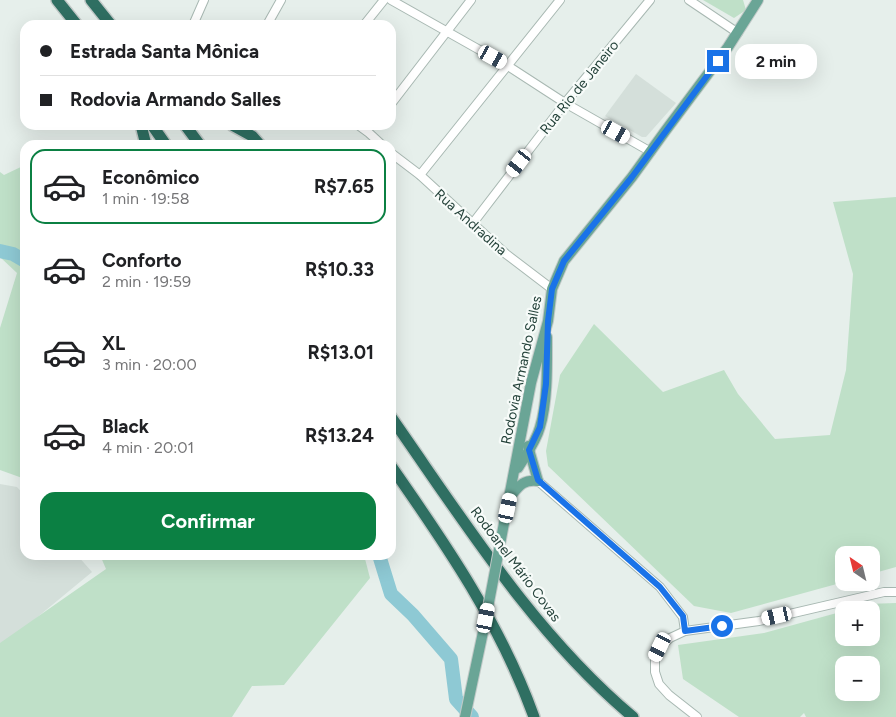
<!DOCTYPE html>
<html lang="pt">
<meta charset="utf-8">
<style>
:root{--surface:#fff;--page:#f2f2f2;--text:#202124;--muted:#757577;--line:#e0e0e0;--accent:#0b8043}
body{margin:0;font-family:Figtree,sans-serif;background:var(--page);color:var(--text);height:100vh;display:flex;flex-direction:column;font-size:19px;white-space:nowrap}
*{box-sizing:border-box;margin:0}
p{font-size:16px;color:var(--muted)}
.icon{flex:none;width:28px;height:28px;fill:none;stroke:currentColor;stroke-width:2;stroke-linecap:round;stroke-linejoin:round}
.map{position:relative;flex:1;overflow:hidden}
.drawer{position:absolute;left:20px;top:140px;width:376px;height:420px;display:flex;flex-direction:column;background:var(--surface);border-radius:15px;box-shadow:0 5px 20px #0002}
.drawer>*{flex:none}
.hud{position:absolute;left:20px;top:20px;width:376px;height:110px;border-radius:15px;box-shadow:0 5px 20px #0002;display:grid;align-content:center;height:110px;padding:0 20px;background:var(--surface)}
.needle{width:32px;rotate:325deg}
.buttons{position:absolute;left:835px;top:546px;display:grid;gap:10px}
.buttons a{display:grid;place-items:center;width:45px;height:45px;border-radius:10px;background:var(--surface);box-shadow:0 5px 20px #0002;font-size:25px}
.end{position:absolute;width:22px;height:22px;margin:-11px;border:6px solid #1a73e8;background:#fff;box-shadow:0 0 0 2px #fff}
.from{border-radius:50%}
.bubble{position:absolute;height:35px;border-radius:15px;background:var(--surface);box-shadow:0 5px 20px #0002;font-size:16px;font-weight:700;line-height:35px;text-align:center}
.car{position:absolute;width:15px;height:30px;margin:-15px -8px;border-radius:6px;box-shadow:0 0 4px 1px #0007;background:linear-gradient(#fff 24%,#345 0 40%,#fff 0 76%,#345 0 86%,#fff 0)}
.hud b{display:flex;align-items:center;gap:18px;height:48px;font-size:19px}
.hud b+b{border-top:1px solid var(--line)}
.hud i{width:12px;height:12px;background:var(--text)}
ul{padding:9px 0 0;list-style:none}
li{display:flex;align-items:center;gap:15px;height:75px;margin:0 10px 8px;padding:0 10px;border:2px solid transparent;border-radius:15px}
li div{flex:1}
li b{display:block;font-size:19px}
li em{font-style:normal;font-weight:700}
li.on{border-color:var(--accent)}
li>.icon{width:45px;height:45px;stroke-width:1.5}
.action{display:flex;gap:10px;margin-top:auto;padding:10px 20px}
.action a{flex:1;height:58px;border-radius:15px;background:var(--accent);color:#fff;font-size:20px;font-weight:700;line-height:58px;text-align:center}
.map>svg:first-child{display:block}
.built{fill:#d4dfda}
.green{fill:#bfe0c8;fill-rule:evenodd}
.lines{fill:none;stroke-linecap:round;stroke-linejoin:round}
.river{stroke:#8ec9d4;stroke-width:14}
.minor-casing{stroke:#a8b8b2;stroke-width:10}
.major-casing{stroke:#c2cac8;stroke-width:12}
.highway-casing{stroke:#c2cac8;stroke-width:14}
.minor{stroke:#fff;stroke-width:8}
.major{stroke:#6aa596;stroke-width:10}
.highway{stroke:#2f6f62;stroke-width:11}
.major-bridge-casing{stroke:#c2cac8;stroke-width:12;stroke-linecap:butt}
.major-bridge{stroke:#6aa596;stroke-width:10}
.route{stroke:#1a73e8;stroke-width:6}
.labels{text-anchor:middle;stroke-width:4.5;stroke-linejoin:round;paint-order:stroke}
.street-label{font-size:14px;fill:#24423a;stroke:#f7fbf9}
</style>
<div class="map">
<svg width="896" height="717" viewBox="0 0 896 717">
<rect width="100%" height="100%" fill="#e6efeb"/>
<g class="built">
<path d="M636,74L676,103L646,137H642L605,116Z"/>
<path d="M0,484L17,487L25,496V555H77L92,572L0,648Z"/>
</g>
<g class="green">
<path d="M703,0H743L746,10L734,18Z"/>
<path d="M25,165V479L0,470V328L17,273L0,257V172L4,175Z"/>
<path d="M896,197V567L871,574V555H844V582L731,613L694,606L548,466L546,451L560,375L594,324L663,392L724,370L738,394L775,439L830,435L846,370L853,274L833,202Z"/>
<path d="M100,555H364L370,578L284,685L252,686L232,717H0V643L106,569Z"/>
<path d="M896,603V717H806L804,713L800,717H739L683,679L678,645L764,633L844,611V638H871V610H846L868,604ZM844,665H871V692H844Z"/>
</g>
<g class="lines">
<g class="river">
<path d="M0,251L13,254L25,261"/>
<path d="M379,555L391,594L413,615L451,659L456,699L472,717"/>
</g>
<defs>
<g id="minor">
<path d="M391,0L508,66L565,103L651,152"/>
<path d="M689,0L738,33"/>
<path d="M193,25L204,0"/>
<path d="M267,25L281,0"/>
<path d="M364,25L384,0"/>
<path d="M391,104L471,0"/>
<path d="M358,125L369,133L382,145"/>
<path d="M391,153L420,175L506,254L552,289"/>
<path d="M420,175L560,0"/>
<path d="M473,223L565,103L650,0"/>
<path d="M538,481L660,587L683,617L685,631"/>
<path d="M697,717L669,695L659,684L655,672V658L660,647L670,638L685,631L759,621L884,592H896"/>
</g>
<g id="major">
<path d="M528,446L538,481"/>
<path d="M518,468C526,455 536,442 540,427C548,401 547,364 547,337"/>
<path d="M510,497C519,486 523,479 538,481"/>
<path d="M505,518L531,383L548,321L552,289L564,261L632,177L666,130L728,47L758,0"/>
<path d="M465,717L486,618"/>
</g>
<g id="highway">
<path d="M57,0L77,25"/>
<path d="M91,0L111,25"/>
<path d="M141,125L146,145"/>
<path d="M152,125L166,145"/>
<path d="M185,125L200,145"/>
<path d="M232,125L252,136L260,145"/>
<path d="M391,417C464,521 534,634 633,717"/>
<path d="M391,466C447,546 501,625 534,717"/>
</g>
</defs>
<use href="#minor" class="minor-casing"/>
<use href="#major" class="major-casing"/>
<use href="#highway" class="highway-casing"/>
<use href="#minor" class="minor"/>
<use href="#major" class="major"/>
<use href="#highway" class="highway"/>
<defs>
<path id="major-bridge" d="M486,618L505,518"/>
</defs>
<use href="#major-bridge" class="major-bridge-casing"/>
<use href="#major-bridge" class="major-bridge"/>
</g>
<g class="lines">
<path class="route" d="M718,61L632,177L564,261L552,289L548,321L546,384L540,427L529,450L538,480L660,587L683,616L685,631L722,626"/>
</g>
<g class="labels">
<g class="street-label">
<text transform="translate(579 87) rotate(-51)" y="5">Rua Rio de Janeiro</text>
<text transform="translate(471 222) rotate(42)" y="5">Rua Andradina</text>
<text transform="translate(521 370) rotate(-78)" y="5">Rodovia Armando Salles</text>
<text transform="translate(516 564) rotate(53)" y="5">Rodoanel Mário Covas</text>
</g>
</g>
</svg>
<div class="buttons">
<a><svg class="needle" viewBox="-14 -14 28 28"><path d="M0-13l5 13h-10z" fill="#e53935"/><path d="M0 13l5-13h-10z" fill="#757577"/></svg></a>
<a>+</a>
<a>−</a>
</div>
<i class="end from" style="left:722px;top:626px"></i>
<i class="end" style="left:718px;top:61px"></i>
<div class="bubble" style="left:735px;top:44px;width:82px">2 min</div>
<i class="car" style="left:493px;top:57px;rotate:119deg"></i>
<i class="car" style="left:616px;top:132px;rotate:119deg"></i>
<i class="car" style="left:519px;top:163px;rotate:217deg"></i>
<i class="car" style="left:508px;top:508px;rotate:12deg"></i>
<i class="car" style="left:777px;top:616px;rotate:257deg"></i>
<i class="car" style="left:486px;top:618px;rotate:11deg"></i>
<i class="car" style="left:660px;top:647px;rotate:206deg"></i>
<div class="hud">
<b><i class="from"></i>Estrada Santa Mônica</b>
<b><i></i>Rodovia Armando Salles</b>
</div>
<section class="drawer">
<ul>
<li class="on"><svg class="icon" aria-label="car" viewBox="0 0 24 24"><path d="M5 17H2v-5l4-1 3-4h7l3 4 3 1v5h-3M9 17h6M6 11h13"/><circle cx="7" cy="17" r="2"/><circle cx="17" cy="17" r="2"/></svg><div><b>Econômico</b><p>1 min · 19:58</p></div><em>R$7.65</em></li>
<li><svg class="icon" aria-label="car" viewBox="0 0 24 24"><path d="M5 17H2v-5l4-1 3-4h7l3 4 3 1v5h-3M9 17h6M6 11h13"/><circle cx="7" cy="17" r="2"/><circle cx="17" cy="17" r="2"/></svg><div><b>Conforto</b><p>2 min · 19:59</p></div><em>R$10.33</em></li>
<li><svg class="icon" aria-label="car" viewBox="0 0 24 24"><path d="M5 17H2v-5l4-1 3-4h7l3 4 3 1v5h-3M9 17h6M6 11h13"/><circle cx="7" cy="17" r="2"/><circle cx="17" cy="17" r="2"/></svg><div><b>XL</b><p>3 min · 20:00</p></div><em>R$13.01</em></li>
<li><svg class="icon" aria-label="car" viewBox="0 0 24 24"><path d="M5 17H2v-5l4-1 3-4h7l3 4 3 1v5h-3M9 17h6M6 11h13"/><circle cx="7" cy="17" r="2"/><circle cx="17" cy="17" r="2"/></svg><div><b>Black</b><p>4 min · 20:01</p></div><em>R$13.24</em></li>
</ul>
<div class="action"><a>Confirmar</a></div>
</section>
</div>
